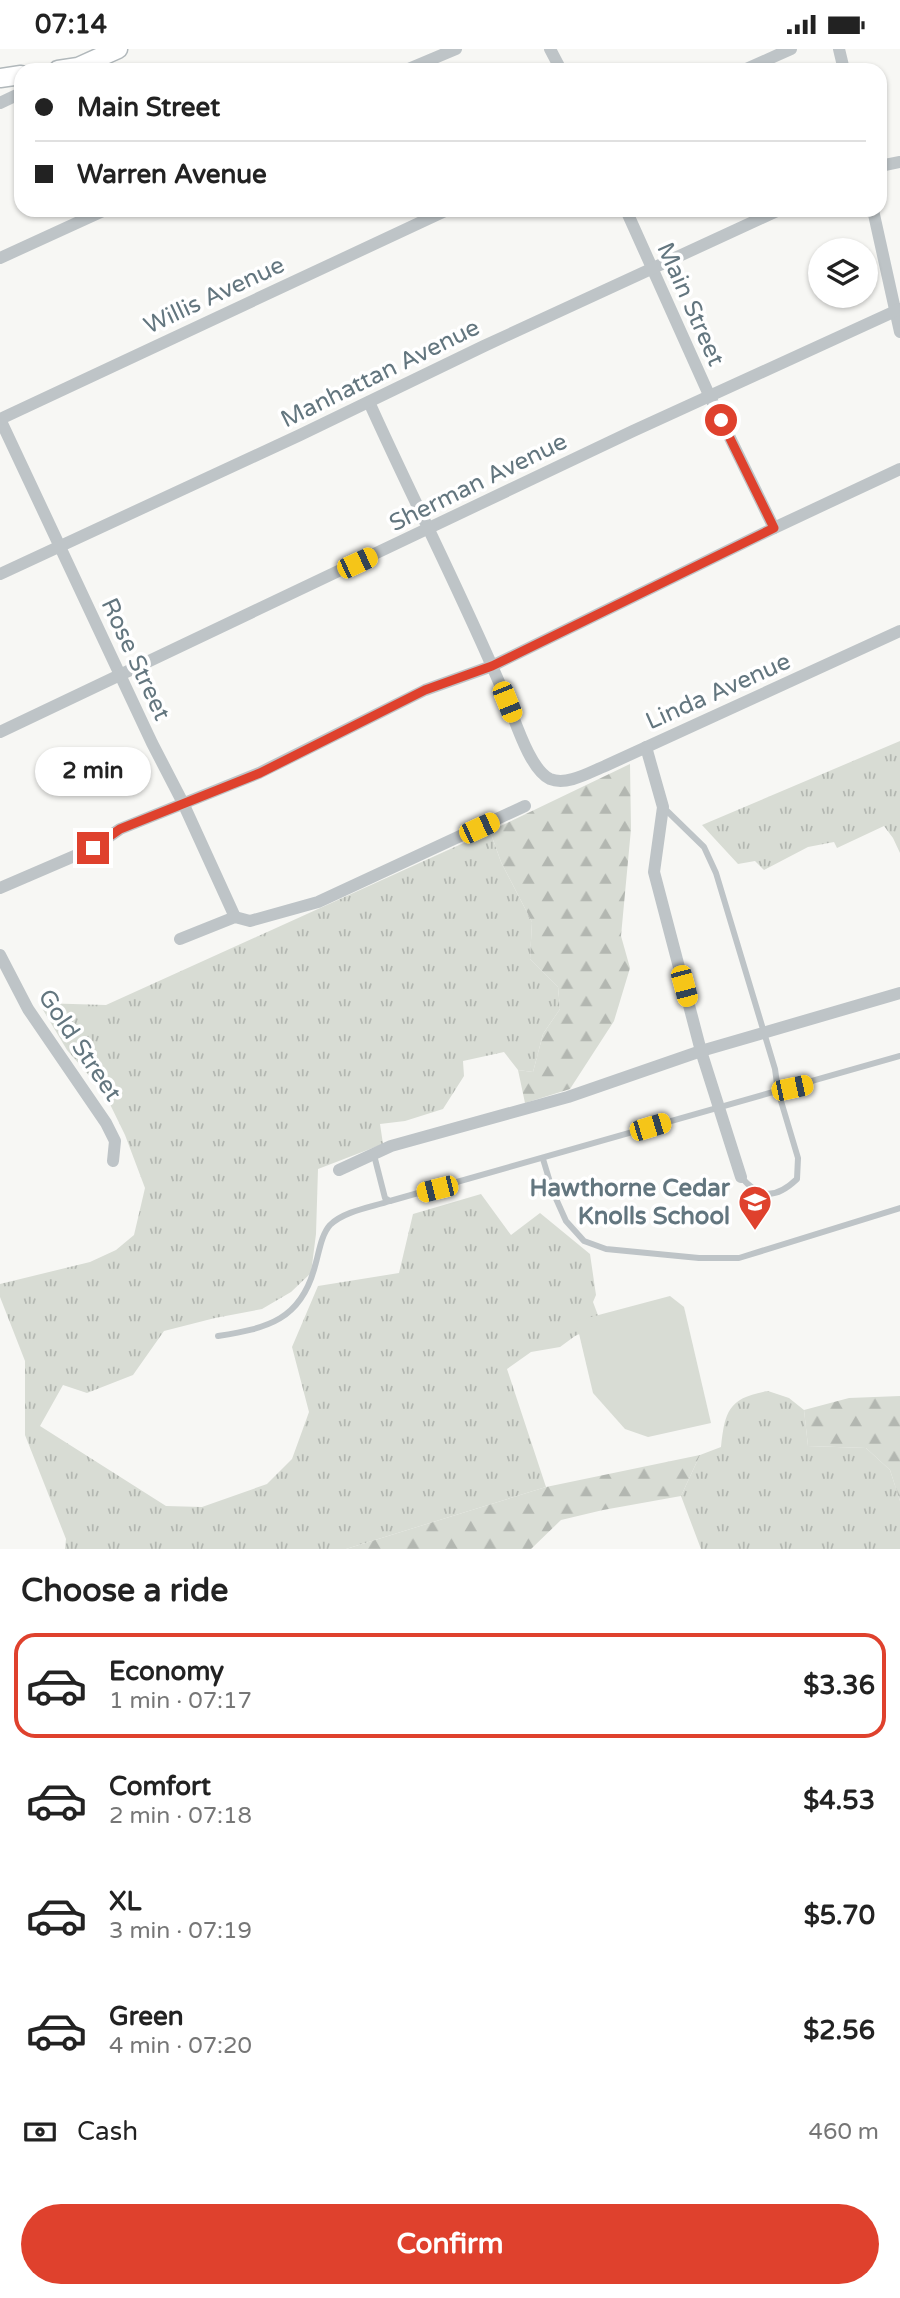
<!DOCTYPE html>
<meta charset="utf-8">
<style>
:root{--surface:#fff;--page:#f6f6f6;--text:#222;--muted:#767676;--line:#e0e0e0;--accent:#df412d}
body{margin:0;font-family:"Varela Round",sans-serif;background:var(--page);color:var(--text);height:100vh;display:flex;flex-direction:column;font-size:26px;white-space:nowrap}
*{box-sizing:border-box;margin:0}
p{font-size:23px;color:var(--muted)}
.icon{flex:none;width:38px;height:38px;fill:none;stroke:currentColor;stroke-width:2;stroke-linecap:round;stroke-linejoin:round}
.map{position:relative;height:1500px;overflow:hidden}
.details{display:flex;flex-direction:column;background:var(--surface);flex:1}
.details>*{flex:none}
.hud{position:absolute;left:14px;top:14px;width:873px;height:154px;border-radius:21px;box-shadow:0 2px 5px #0004;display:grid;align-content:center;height:154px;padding:0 21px;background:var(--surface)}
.controls{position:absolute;left:808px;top:189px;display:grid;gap:14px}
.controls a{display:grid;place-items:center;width:70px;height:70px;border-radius:50%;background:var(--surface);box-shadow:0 2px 5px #0004;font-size:35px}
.end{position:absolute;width:32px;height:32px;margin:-16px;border:9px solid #df412d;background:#fff;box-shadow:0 0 0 4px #fff}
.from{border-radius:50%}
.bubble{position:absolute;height:49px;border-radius:24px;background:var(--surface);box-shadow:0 2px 5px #0004;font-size:23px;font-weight:800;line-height:49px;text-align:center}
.car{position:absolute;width:21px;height:42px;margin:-21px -10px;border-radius:9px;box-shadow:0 0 5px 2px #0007;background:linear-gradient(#f5c518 24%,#345 0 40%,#f5c518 0 76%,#345 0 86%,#f5c518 0)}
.hud b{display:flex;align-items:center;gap:24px;height:66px;font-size:26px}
.hud b+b{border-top:2px solid var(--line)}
.hud i{width:18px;height:18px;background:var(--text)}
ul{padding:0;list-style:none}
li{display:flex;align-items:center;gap:21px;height:105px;margin:0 14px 10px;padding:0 7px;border:4px solid transparent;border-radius:21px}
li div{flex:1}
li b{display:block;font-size:26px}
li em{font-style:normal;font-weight:800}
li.selected{border-color:var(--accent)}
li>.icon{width:63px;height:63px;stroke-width:1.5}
h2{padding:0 21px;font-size:32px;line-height:84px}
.pay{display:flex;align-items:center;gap:18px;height:77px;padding:0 21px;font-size:26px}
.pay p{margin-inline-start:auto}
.cta{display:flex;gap:14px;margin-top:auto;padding:14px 21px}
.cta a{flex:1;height:80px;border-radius:42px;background:var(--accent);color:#fff;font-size:28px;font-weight:800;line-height:80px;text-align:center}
.status{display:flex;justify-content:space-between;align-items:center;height:49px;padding:0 35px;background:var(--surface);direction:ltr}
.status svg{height:19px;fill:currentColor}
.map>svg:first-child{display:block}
.grass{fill:url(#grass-tufts)}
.forest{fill:url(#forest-firs)}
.park{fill:#d8dcd4}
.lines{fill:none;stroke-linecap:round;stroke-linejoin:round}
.secondary-casing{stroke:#b1b8bb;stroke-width:21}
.lane{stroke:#bec4c7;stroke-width:6}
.street{stroke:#bec4c7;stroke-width:12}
.secondary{stroke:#fff;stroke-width:18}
.route{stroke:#df412d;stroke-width:9}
.labels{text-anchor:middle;stroke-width:7;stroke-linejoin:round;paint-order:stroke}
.street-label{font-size:24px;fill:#63767f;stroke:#fff}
.poi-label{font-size:24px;font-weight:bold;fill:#63767f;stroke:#fff;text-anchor:end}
</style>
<div class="status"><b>07:14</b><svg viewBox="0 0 49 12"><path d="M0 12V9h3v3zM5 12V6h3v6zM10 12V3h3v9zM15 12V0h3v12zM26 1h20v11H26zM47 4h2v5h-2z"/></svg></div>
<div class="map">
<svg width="900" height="1500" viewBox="0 0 900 1500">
<defs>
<pattern id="grass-tufts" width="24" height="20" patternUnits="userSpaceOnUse" patternTransform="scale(1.75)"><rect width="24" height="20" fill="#d8dcd4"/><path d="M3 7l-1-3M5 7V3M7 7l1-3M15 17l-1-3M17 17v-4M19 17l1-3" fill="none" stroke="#b3b7b1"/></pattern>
<pattern id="forest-firs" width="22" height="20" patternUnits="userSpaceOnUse" patternTransform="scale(1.75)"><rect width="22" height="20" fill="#d8dcd4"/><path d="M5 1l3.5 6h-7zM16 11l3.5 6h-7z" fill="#b3b7b1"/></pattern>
</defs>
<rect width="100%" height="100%" fill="#f7f7f4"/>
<g class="grass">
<path d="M900,692V804L893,789L884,777L837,799L834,793L808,798L764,821L755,812L738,815L702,776Z"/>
<path d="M490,782L501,813L532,873L530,910L558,938L560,960L543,985L533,1023L518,1021L504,1003L463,1012L464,1027L443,1060L405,1072L380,1075L383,1095L318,1120L316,1185L311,1224L291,1243L262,1260L215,1269L164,1282L133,1326L87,1344L63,1336L40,1377L166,1457L202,1458L267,1435L292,1410L309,1363L292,1298L318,1237L399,1224L413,1165L481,1145L511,1186L540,1164L590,1205L596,1246L593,1253L599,1269L595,1278L575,1287L560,1298L531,1303L507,1320L546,1438L346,1500H65L66,1490L25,1386V1312L0,1248V1235L90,1213L116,1201L134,1186L145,1139L125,1086L105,1045L67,1001L39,954L106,956Z"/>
<path d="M768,1342L789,1349L804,1361L808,1397L866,1399L890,1421L900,1452V1500H701L681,1447L700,1406L721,1398C725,1361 729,1349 768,1342Z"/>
</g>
<g class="forest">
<path d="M630,715L631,780L621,887L630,919L614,972L570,1040L525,1054L518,1021L533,1023L543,985L560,960L558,938L530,910L532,873L501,813L490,782Z"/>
<path d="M900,1347V1452L890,1421L866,1399L808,1397L804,1361L849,1349Z"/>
<path d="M700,1406L681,1447L603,1461L561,1471L531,1500H346L546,1438Z"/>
</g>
<path class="park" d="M670,1247L684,1258L711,1374L648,1388L625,1380L593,1344L576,1272Z"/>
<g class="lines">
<defs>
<g id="secondary">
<path d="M58,21L78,18L118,0"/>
<path d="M0,29L21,26"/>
</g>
</defs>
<use href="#secondary" class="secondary-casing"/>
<g class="lane">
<path d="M664,759L704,798L716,824L775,1020L778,1042L798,1109L797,1130C776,1150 760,1150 741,1128"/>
<path d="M374,1106L385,1149L390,1152L900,1007"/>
<path d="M543,1110L553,1143L566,1172L584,1192L606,1200L699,1209H739L900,1159"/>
<path d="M218,1287C268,1279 301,1271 315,1217C319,1204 321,1186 330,1176C344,1162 372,1158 390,1152"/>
</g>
<g class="street">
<path d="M550,0L561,21"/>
<path d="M839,0L844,21"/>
<path d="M406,21L456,0"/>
<path d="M744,21L791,0"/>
<path d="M0,54L21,44"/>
<path d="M880,117L900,113"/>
<path d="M626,161L710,348L774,479"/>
<path d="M873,161L900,283"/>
<path d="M0,209L105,161"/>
<path d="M369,353C414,453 465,551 507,652C515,671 530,721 550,730C567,737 590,723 605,717L900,582"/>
<path d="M0,370L152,694L183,754L235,868"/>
<path d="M0,370L447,161"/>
<path d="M0,525L300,386L484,297L779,161"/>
<path d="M0,683L633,382L900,260"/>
<path d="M646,698L663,758L654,823L701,1002L741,1128"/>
<path d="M0,839L93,799L120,780L259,724L425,641L492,617L774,479L900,420"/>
<path d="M180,890L235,868L250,872L318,853L525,757"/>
<path d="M0,906L28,960L106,1074L115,1092L113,1112"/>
<path d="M339,1121L391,1097L568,1048L701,1002L900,944"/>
</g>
<use href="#secondary" class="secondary"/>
</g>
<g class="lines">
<path class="route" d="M93,799L120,780L260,724L425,641L492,617L774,479L721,371"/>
</g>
<defs>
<symbol id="school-pin" viewBox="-11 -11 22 30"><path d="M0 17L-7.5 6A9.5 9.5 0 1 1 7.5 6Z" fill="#df412d" stroke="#fff"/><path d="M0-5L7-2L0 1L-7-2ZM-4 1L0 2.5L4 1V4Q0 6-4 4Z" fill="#fff"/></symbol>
</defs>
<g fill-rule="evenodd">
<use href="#school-pin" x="736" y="1134" width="38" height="52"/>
</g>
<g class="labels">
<g class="street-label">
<text transform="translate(214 246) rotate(-25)" y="8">Willis Avenue</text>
<text transform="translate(691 255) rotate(66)" y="8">Main Street</text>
<text transform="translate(380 324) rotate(-26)" y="8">Manhattan Avenue</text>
<text transform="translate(478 433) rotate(-26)" y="8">Sherman Avenue</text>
<text transform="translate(136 610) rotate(65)" y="8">Rose Street</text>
<text transform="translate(718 642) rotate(-24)" y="8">Linda Avenue</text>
<text transform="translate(80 996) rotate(56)" y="8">Gold Street</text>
</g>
<g class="poi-label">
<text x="730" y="1147">Hawthorne Cedar<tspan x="730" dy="28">Knolls School</tspan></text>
</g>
</g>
</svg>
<div class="controls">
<a><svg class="icon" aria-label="layers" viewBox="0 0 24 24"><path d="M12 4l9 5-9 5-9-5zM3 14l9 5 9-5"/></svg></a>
</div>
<i class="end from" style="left:721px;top:371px"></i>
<i class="end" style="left:93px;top:799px"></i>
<div class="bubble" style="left:35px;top:698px;width:116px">2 min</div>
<i class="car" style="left:357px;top:514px;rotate:65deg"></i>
<i class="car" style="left:507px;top:653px;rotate:158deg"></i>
<i class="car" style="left:479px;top:779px;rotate:65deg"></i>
<i class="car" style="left:684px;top:937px;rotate:165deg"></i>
<i class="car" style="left:792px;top:1039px;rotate:78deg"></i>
<i class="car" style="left:650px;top:1078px;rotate:73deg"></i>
<i class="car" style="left:437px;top:1140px;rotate:256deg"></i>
<div class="hud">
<b><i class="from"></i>Main Street</b>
<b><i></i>Warren Avenue</b>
</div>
</div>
<section class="details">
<h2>Choose a ride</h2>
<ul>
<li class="selected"><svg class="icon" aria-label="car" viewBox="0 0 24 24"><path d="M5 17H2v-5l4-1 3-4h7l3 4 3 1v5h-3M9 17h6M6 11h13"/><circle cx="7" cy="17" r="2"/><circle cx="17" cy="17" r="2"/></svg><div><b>Economy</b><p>1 min · 07:17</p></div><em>$3.36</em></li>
<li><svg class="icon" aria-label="car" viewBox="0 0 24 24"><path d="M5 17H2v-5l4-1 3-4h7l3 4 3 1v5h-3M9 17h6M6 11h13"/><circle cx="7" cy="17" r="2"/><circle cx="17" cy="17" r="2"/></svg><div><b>Comfort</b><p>2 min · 07:18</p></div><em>$4.53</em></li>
<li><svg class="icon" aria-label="car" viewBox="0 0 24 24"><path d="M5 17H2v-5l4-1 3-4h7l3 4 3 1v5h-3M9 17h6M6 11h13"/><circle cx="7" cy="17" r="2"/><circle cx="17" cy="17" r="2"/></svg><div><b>XL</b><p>3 min · 07:19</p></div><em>$5.70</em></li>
<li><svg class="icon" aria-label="car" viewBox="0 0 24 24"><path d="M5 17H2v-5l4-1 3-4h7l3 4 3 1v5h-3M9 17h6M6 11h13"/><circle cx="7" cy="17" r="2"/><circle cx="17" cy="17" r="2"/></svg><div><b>Green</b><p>4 min · 07:20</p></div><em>$2.56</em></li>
</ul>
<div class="pay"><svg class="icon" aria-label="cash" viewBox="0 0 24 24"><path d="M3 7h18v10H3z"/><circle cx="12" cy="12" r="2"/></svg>Cash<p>460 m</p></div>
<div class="cta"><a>Confirm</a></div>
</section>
